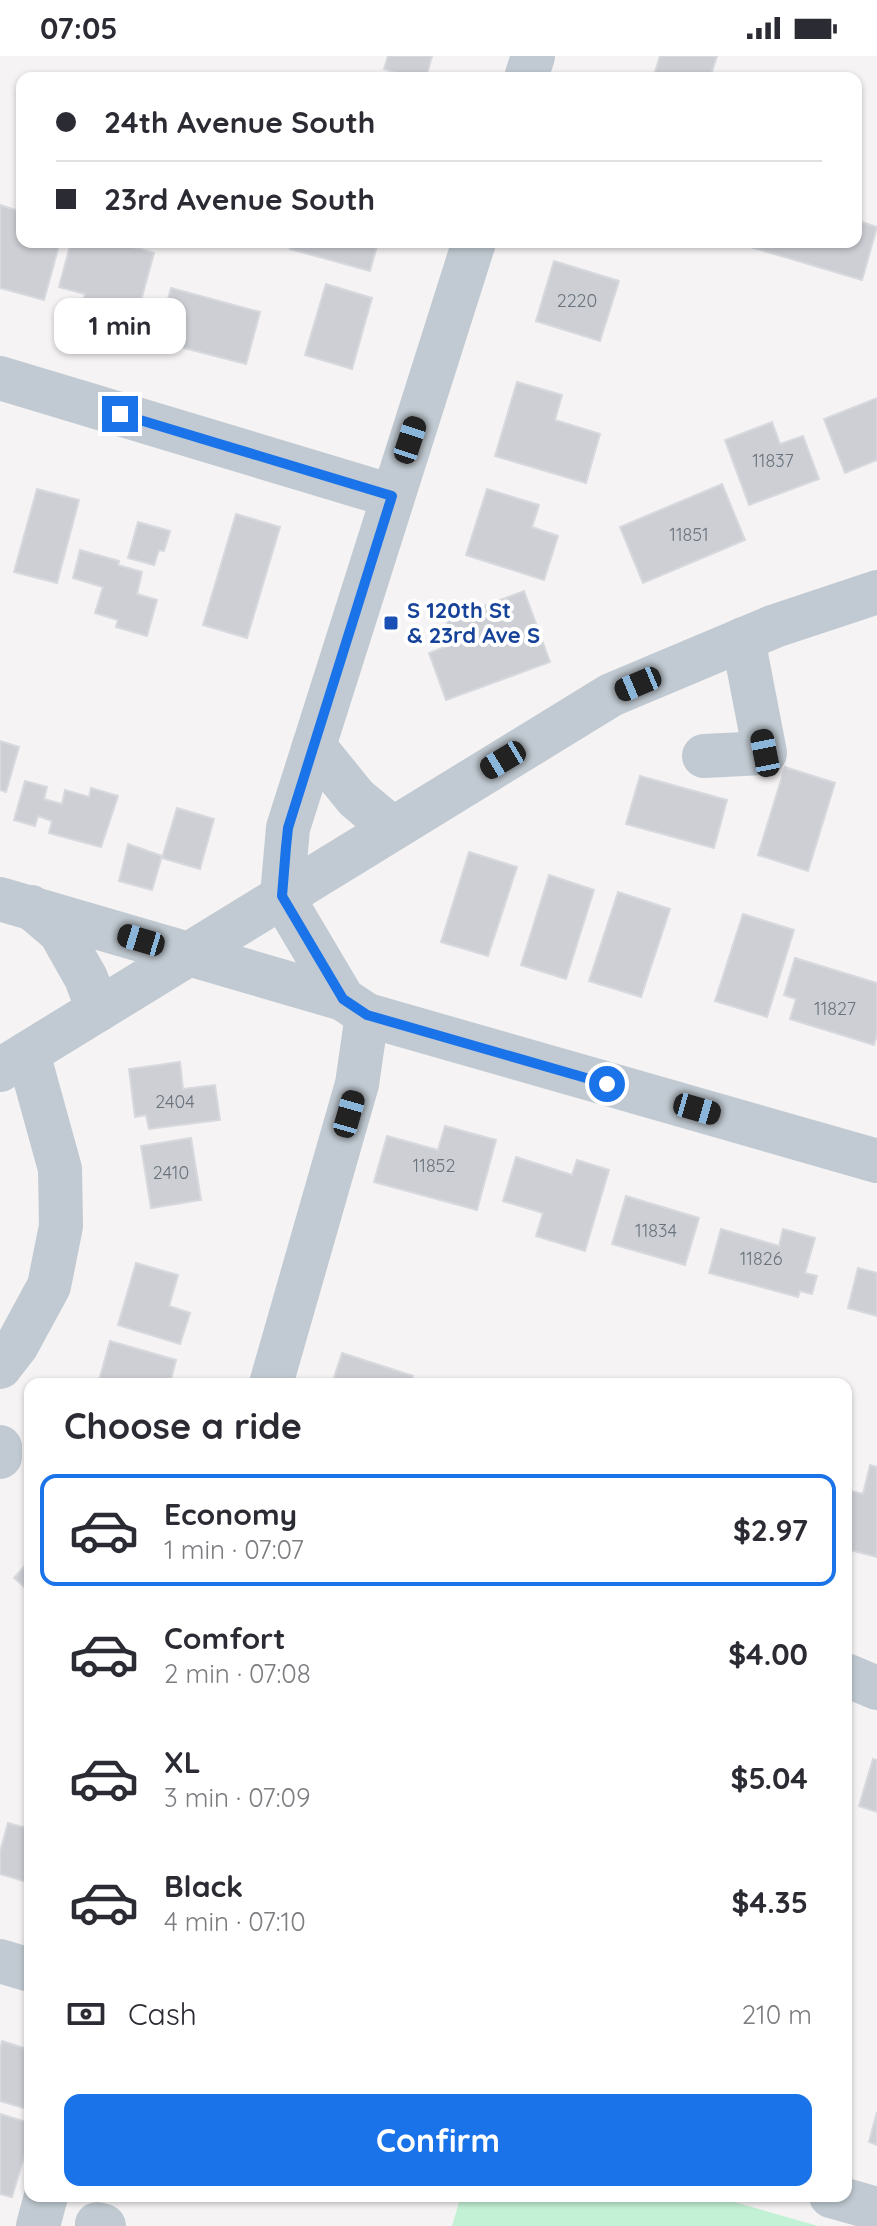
<!DOCTYPE html>
<meta charset="utf-8">
<style>
:root{--surface:#fff;--page:#f7f7f7;--text:#2b2b33;--muted:#7c7c81;--line:#e1e1e2;--accent:#1a73e8}
body{margin:0;font-family:Quicksand,sans-serif;background:var(--page);color:var(--text);height:100vh;display:flex;flex-direction:column;font-size:30px;white-space:nowrap}
*{box-sizing:border-box;margin:0}
p{font-size:26px;color:var(--muted)}
.icon{flex:none;width:44px;height:44px;fill:none;stroke:currentColor;stroke-width:2;stroke-linecap:round;stroke-linejoin:round}
.map{position:relative;flex:1;overflow:hidden}
.side{position:absolute;left:24px;top:1322px;width:828px;height:824px;display:flex;flex-direction:column;background:var(--surface);border-radius:16px;box-shadow:0 2px 6px #0004}
.side>*{flex:none}
.top-card{position:absolute;left:16px;top:16px;width:846px;height:176px;border-radius:16px;box-shadow:0 2px 6px #0004;display:grid;align-content:center;height:176px;padding:0 40px;background:var(--surface)}
.end{position:absolute;width:36px;height:36px;margin:-18px;border:10px solid #1a73e8;background:#fff;box-shadow:0 0 0 4px #fff}
.from{border-radius:50%}
.bubble{position:absolute;height:56px;border-radius:16px;background:var(--surface);box-shadow:0 2px 6px #0004;font-size:26px;font-weight:800;line-height:56px;text-align:center}
.car{position:absolute;width:24px;height:48px;margin:-24px -12px;border-radius:10px;box-shadow:0 0 6px 2px #0007;background:linear-gradient(#222 24%,#8ab4d8 0 40%,#222 0 76%,#8ab4d8 0 86%,#222 0)}
.top-card b{display:flex;align-items:center;gap:28px;height:76px;font-size:30px}
.top-card b+b{border-top:2px solid var(--line)}
.top-card i{width:20px;height:20px;background:var(--text)}
ul{padding:0;list-style:none}
li{display:flex;align-items:center;gap:24px;height:112px;margin:0 16px 12px;padding:0 24px;border:4px solid transparent;border-radius:16px}
li div{flex:1}
li b{display:block;font-size:30px}
li em{font-style:normal;font-weight:800}
li.active{border-color:var(--accent)}
li>.icon{width:72px;height:72px;stroke-width:1.5}
h2{padding:0 40px;font-size:36px;line-height:96px}
.pay{display:flex;align-items:center;gap:20px;height:88px;padding:0 40px;font-size:30px}
.pay p{margin-inline-start:auto}
.action{display:flex;gap:16px;margin-top:auto;padding:16px 40px}
.action a{flex:1;height:92px;border-radius:16px;background:var(--accent);color:#fff;font-size:32px;font-weight:800;line-height:92px;text-align:center}
.status{display:flex;justify-content:space-between;align-items:center;height:56px;padding:0 40px;background:var(--surface);direction:ltr}
.status svg{height:22px;fill:currentColor}
.map>svg:first-child{display:block}
.green{fill:#c3f1d5}
.building{fill:#cdcfd5;stroke:#d7d9de;stroke-width:2}
.lines{fill:none;stroke-linecap:round;stroke-linejoin:round}
.minor{stroke:#c1cad2;stroke-width:44}
.route{stroke:#1a73e8;stroke-width:10}
.transit-dot{fill:#1a4fb4;stroke:#fff;stroke-width:3}
.labels{text-anchor:middle;stroke-width:8;stroke-linejoin:round;paint-order:stroke}
.number-label{font-size:18px;fill:#6b747e}
.transit-label{font-size:22px;font-weight:bold;fill:#164399;stroke:#fff;text-anchor:start}
</style>
<div class="status"><b>07:05</b><svg viewBox="0 0 49 12"><path d="M0 12V9h3v3zM5 12V6h3v6zM10 12V3h3v9zM15 12V0h3v12zM26 1h20v11H26zM47 4h2v5h-2z"/></svg></div>
<div class="map">
<svg width="877" height="2170" viewBox="0 0 877 2170">
<rect width="100%" height="100%" fill="#f5f3f3"/>
<path class="green" d="M461,2140H713L818,2170H452Z"/>
<g class="building">
<path d="M388,0H432L426,22H414L384,13Z"/>
<path d="M660,0H717L710,22H653Z"/>
<path d="M0,149L22,156V186H60L44,244L0,232Z"/>
<path d="M856,164L877,171L862,224L744,189L745,186H856Z"/>
<path d="M71,186H115L154,197L131,281L77,266L85,238L59,231Z"/>
<path d="M292,186H378L370,215L290,193Z"/>
<path d="M554,205L619,225L600,285L536,265Z"/>
<path d="M326,228L372,242L352,313L305,299Z"/>
<path d="M171,232L260,256L246,308L157,285Z"/>
<path d="M517,326L562,339L555,364L600,378L586,427L495,400Z"/>
<path d="M877,342V404L845,417L824,363Z"/>
<path d="M772,366L780,388L803,380L819,423L749,449L725,384Z"/>
<path d="M722,428L745,484L643,527L620,471Z"/>
<path d="M37,433L79,444L57,527L14,516Z"/>
<path d="M487,433L539,449L532,471L558,480L544,524L466,499Z"/>
<path d="M236,458L280,471L247,582L203,569Z"/>
<path d="M138,466L170,475L164,495L159,494L154,509L128,502Z"/>
<path d="M80,494L119,505L118,509L142,516L137,538L157,544L147,580L116,571L118,564L95,557L103,531L73,522Z"/>
<path d="M524,535L550,606L446,644L429,597L455,587L446,564Z"/>
<path d="M0,685L19,691L6,736L0,734Z"/>
<path d="M785,711L835,727L808,815L758,799Z"/>
<path d="M640,720L727,744L714,792L626,768Z"/>
<path d="M25,725L47,731L44,743L62,748L65,734L89,741L91,732L118,740L101,791L49,777L52,765L38,760L35,770L14,764Z"/>
<path d="M177,752L214,763L200,813L162,802Z"/>
<path d="M128,788L162,800L152,834L119,825Z"/>
<path d="M469,796L517,811L488,900L441,886Z"/>
<path d="M549,819L594,834L566,923L521,909Z"/>
<path d="M618,836L670,853L641,941L589,925Z"/>
<path d="M743,858L794,874L767,961L715,945Z"/>
<path d="M795,902L877,927V978L874,989L790,963L796,943L784,939Z"/>
<path d="M180,1006L183,1033L215,1029L220,1064L149,1073L146,1059L135,1061L129,1013Z"/>
<path d="M445,1070L496,1084L477,1154L374,1126L387,1080L438,1094Z"/>
<path d="M191,1082L201,1144L151,1152L141,1090Z"/>
<path d="M516,1101L572,1119L577,1104L609,1114L585,1195L536,1180L543,1157L503,1145Z"/>
<path d="M626,1140L699,1162L685,1209L612,1188Z"/>
<path d="M721,1173L779,1190L783,1173L815,1182L805,1217L817,1220L812,1238L800,1235L798,1241L709,1217Z"/>
<path d="M136,1207L178,1219L169,1250L190,1257L180,1288L118,1269Z"/>
<path d="M858,1212L877,1217V1260L848,1252Z"/>
<path d="M110,1285L176,1304L170,1328H98Z"/>
<path d="M342,1297L413,1320L410,1328H332Z"/>
<path d="M870,1409L877,1411V1501L846,1493V1437L847,1434L863,1438Z"/>
<path d="M30,1504V1536L14,1522Z"/>
<path d="M873,1703L877,1704V1756L859,1750Z"/>
<path d="M8,1767L30,1773V1827L0,1818V1796Z"/>
<path d="M2,1985L30,1994V2054L0,2045V1994Z"/>
<path d="M877,2056V2089L869,2086Z"/>
<path d="M0,2058L30,2067V2081L12,2141L0,2138Z"/>
</g>
<g class="lines">
<g class="minor">
<path d="M526,22L533,0"/>
<path d="M0,322L392,440"/>
<path d="M314,690L356,742L392,772"/>
<path d="M704,700L765,697L743,583"/>
<path d="M282,840L288,772L474,186"/>
<path d="M282,840L343,943L367,959L877,1105"/>
<path d="M0,843L343,943"/>
<path d="M31,851L60,876L86,922L98,954"/>
<path d="M0,1014L611,639L775,570L877,536"/>
<path d="M0,1311L17,1289L49,1230L61,1170L60,1113L28,997"/>
<path d="M271,1328L357,1028L367,959"/>
<path d="M0,1391V1401"/>
<path d="M846,1619L877,1632"/>
<path d="M0,1905L30,1914"/>
<path d="M831,2140L877,2153"/>
<path d="M97,2168L104,2170"/>
<path d="M38,2170L46,2140"/>
</g>
</g>
<g class="lines">
<path class="route" d="M120,358L392,440L288,772L286,791L282,840L343,943L367,959L607,1028"/>
</g>
<rect class="transit-dot" x="383" y="559" width="16" height="16" rx="4"/>
<g class="labels">
<g class="number-label">
<text x="577" y="251">2220</text>
<text x="773" y="411">11837</text>
<text x="689" y="485">11851</text>
<text x="835" y="959">11827</text>
<text x="175" y="1052">2404</text>
<text x="434" y="1116">11852</text>
<text x="171" y="1123">2410</text>
<text x="656" y="1181">11834</text>
<text x="761" y="1209">11826</text>
</g>
<g class="transit-label">
<text x="407" y="562">S 120th St<tspan x="407" dy="25">&amp; 23rd Ave S</tspan></text>
</g>
</g>
</svg>
<i class="end from" style="left:607px;top:1028px"></i>
<i class="end" style="left:120px;top:358px"></i>
<div class="bubble" style="left:54px;top:242px;width:132px">1 min</div>
<i class="car" style="left:410px;top:384px;rotate:18deg"></i>
<i class="car" style="left:638px;top:628px;rotate:247deg"></i>
<i class="car" style="left:765px;top:697px;rotate:349deg"></i>
<i class="car" style="left:503px;top:704px;rotate:239deg"></i>
<i class="car" style="left:141px;top:884px;rotate:287deg"></i>
<i class="car" style="left:697px;top:1053px;rotate:106deg"></i>
<i class="car" style="left:349px;top:1058px;rotate:16deg"></i>
<div class="top-card">
<b><i class="from"></i>24th Avenue South</b>
<b><i></i>23rd Avenue South</b>
</div>
<section class="side">
<h2>Choose a ride</h2>
<ul>
<li class="active"><svg class="icon" aria-label="car" viewBox="0 0 24 24"><path d="M5 17H2v-5l4-1 3-4h7l3 4 3 1v5h-3M9 17h6M6 11h13"/><circle cx="7" cy="17" r="2"/><circle cx="17" cy="17" r="2"/></svg><div><b>Economy</b><p>1 min · 07:07</p></div><em>$2.97</em></li>
<li><svg class="icon" aria-label="car" viewBox="0 0 24 24"><path d="M5 17H2v-5l4-1 3-4h7l3 4 3 1v5h-3M9 17h6M6 11h13"/><circle cx="7" cy="17" r="2"/><circle cx="17" cy="17" r="2"/></svg><div><b>Comfort</b><p>2 min · 07:08</p></div><em>$4.00</em></li>
<li><svg class="icon" aria-label="car" viewBox="0 0 24 24"><path d="M5 17H2v-5l4-1 3-4h7l3 4 3 1v5h-3M9 17h6M6 11h13"/><circle cx="7" cy="17" r="2"/><circle cx="17" cy="17" r="2"/></svg><div><b>XL</b><p>3 min · 07:09</p></div><em>$5.04</em></li>
<li><svg class="icon" aria-label="car" viewBox="0 0 24 24"><path d="M5 17H2v-5l4-1 3-4h7l3 4 3 1v5h-3M9 17h6M6 11h13"/><circle cx="7" cy="17" r="2"/><circle cx="17" cy="17" r="2"/></svg><div><b>Black</b><p>4 min · 07:10</p></div><em>$4.35</em></li>
</ul>
<div class="pay"><svg class="icon" aria-label="cash" viewBox="0 0 24 24"><path d="M3 7h18v10H3z"/><circle cx="12" cy="12" r="2"/></svg>Cash<p>210 m</p></div>
<div class="action"><a>Confirm</a></div>
</section>
</div>
